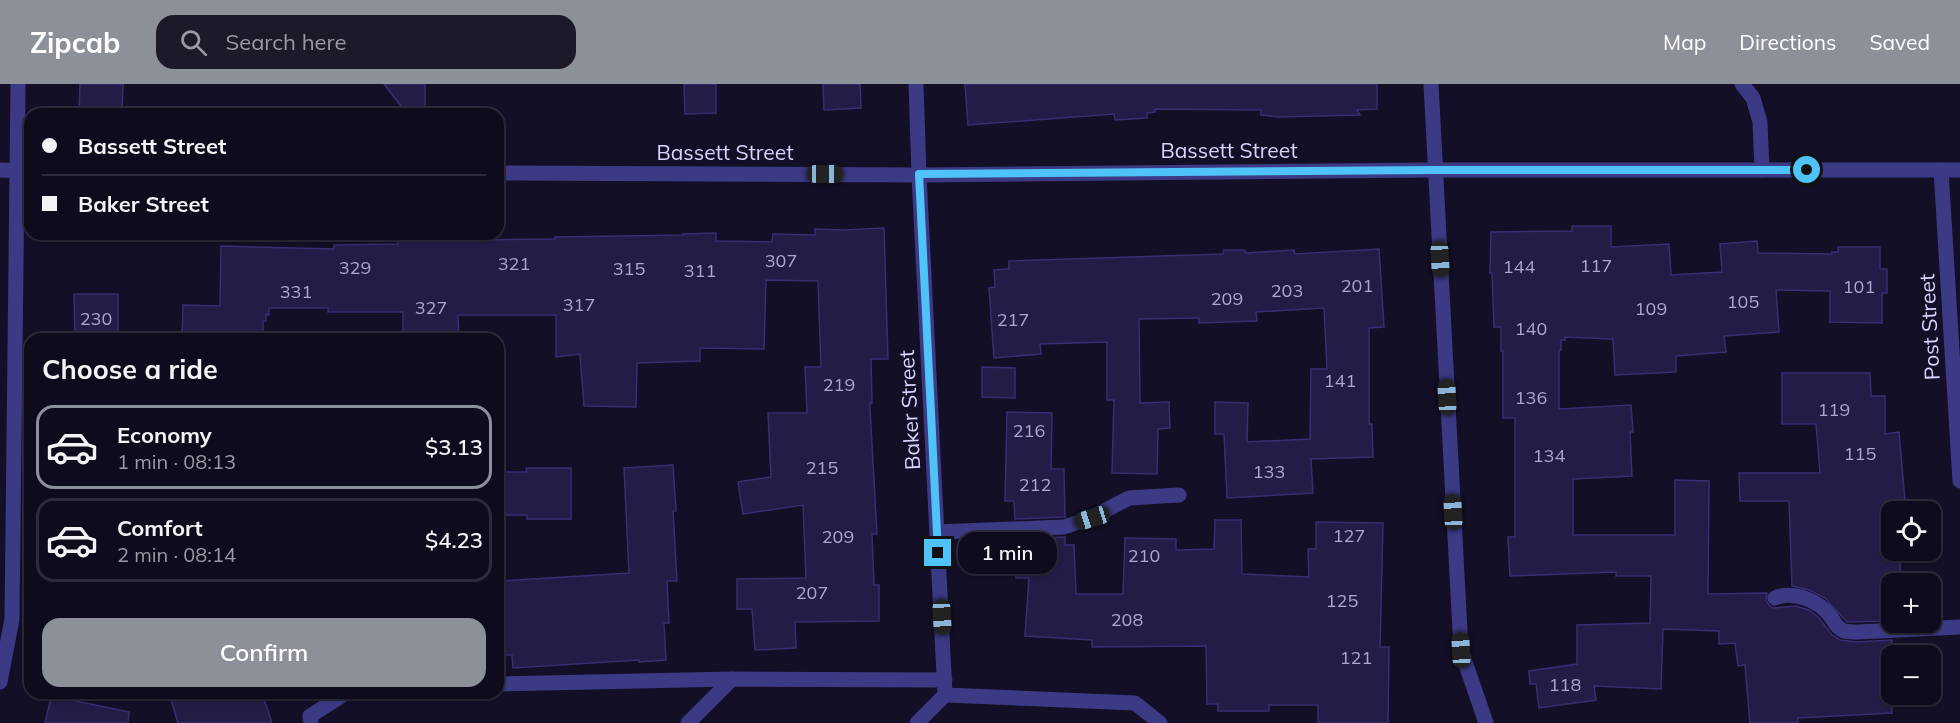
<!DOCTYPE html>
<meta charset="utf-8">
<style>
:root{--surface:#0e0b1c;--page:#1c1929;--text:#f1f3f6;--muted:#9b9ba3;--line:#2e2b3b;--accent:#8c9099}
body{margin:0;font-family:Mulish,sans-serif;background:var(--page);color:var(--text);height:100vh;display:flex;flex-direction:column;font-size:22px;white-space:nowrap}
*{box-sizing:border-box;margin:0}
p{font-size:20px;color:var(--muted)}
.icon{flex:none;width:33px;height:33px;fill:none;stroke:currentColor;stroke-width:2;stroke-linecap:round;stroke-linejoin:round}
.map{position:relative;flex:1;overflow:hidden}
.panel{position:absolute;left:24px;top:249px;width:480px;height:366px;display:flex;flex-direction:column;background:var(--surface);border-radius:18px;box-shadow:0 2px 4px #0004,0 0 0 2px var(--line)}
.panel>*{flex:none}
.hud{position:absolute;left:24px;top:24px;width:480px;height:132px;border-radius:18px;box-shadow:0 2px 4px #0004,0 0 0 2px var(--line);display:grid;align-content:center;height:132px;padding:0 18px;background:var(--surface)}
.tools{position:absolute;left:1881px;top:417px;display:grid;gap:12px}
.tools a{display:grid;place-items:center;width:60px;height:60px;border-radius:12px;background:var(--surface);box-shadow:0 2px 4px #0004,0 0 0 2px var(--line);font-size:30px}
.end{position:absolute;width:27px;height:27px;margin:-14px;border:8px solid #4fc3f7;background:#111;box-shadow:0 0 0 3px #111}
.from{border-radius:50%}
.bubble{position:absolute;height:42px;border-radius:18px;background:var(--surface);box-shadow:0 2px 4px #0004,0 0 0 2px var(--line);font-size:20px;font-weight:600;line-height:42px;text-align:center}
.car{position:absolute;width:18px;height:36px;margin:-18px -9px;border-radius:8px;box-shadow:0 0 4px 2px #0007;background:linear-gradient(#222 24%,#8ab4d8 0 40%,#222 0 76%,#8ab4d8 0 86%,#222 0)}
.hud b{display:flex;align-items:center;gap:21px;height:57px;font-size:22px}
.hud b+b{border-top:2px solid var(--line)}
.hud i{width:15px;height:15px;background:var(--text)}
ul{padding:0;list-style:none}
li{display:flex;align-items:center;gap:18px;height:84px;margin:0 12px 9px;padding:0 6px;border:3px solid var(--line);border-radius:18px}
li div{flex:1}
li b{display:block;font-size:22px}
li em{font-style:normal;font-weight:600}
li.active{border-color:var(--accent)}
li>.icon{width:54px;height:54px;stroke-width:1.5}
h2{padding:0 18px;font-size:27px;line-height:72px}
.primary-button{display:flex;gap:12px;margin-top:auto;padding:12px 18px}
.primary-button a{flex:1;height:69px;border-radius:18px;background:var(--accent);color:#fff;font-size:24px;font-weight:600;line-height:69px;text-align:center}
header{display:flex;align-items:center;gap:36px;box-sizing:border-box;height:84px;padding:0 30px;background:var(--accent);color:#fff}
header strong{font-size:28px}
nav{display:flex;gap:33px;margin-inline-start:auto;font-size:21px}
.search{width:420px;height:54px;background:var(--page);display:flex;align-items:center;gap:15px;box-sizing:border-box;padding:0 21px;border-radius:18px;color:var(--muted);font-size:22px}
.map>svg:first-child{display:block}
.building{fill:#241b47;stroke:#3b2d73;stroke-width:1.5}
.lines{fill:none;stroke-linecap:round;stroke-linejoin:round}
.minor{stroke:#3d3a85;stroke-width:15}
.route{stroke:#4fc3f7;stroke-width:8}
.labels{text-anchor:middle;stroke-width:4.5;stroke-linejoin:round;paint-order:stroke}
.number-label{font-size:18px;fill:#aca6d1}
.street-label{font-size:21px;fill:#d9d4ff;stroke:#130f26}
</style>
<header>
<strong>Zipcab</strong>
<div class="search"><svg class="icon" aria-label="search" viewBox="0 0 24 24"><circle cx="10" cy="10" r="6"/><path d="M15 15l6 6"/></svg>Search here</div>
<nav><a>Map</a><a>Directions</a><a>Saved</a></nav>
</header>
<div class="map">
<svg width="1960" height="639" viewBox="0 0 1960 639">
<rect width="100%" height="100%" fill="#130f26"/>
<g class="building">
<path d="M80,0H123L122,30H79Z"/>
<path d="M384,0H425V27H405Z"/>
<path d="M684,0H716V29L685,30Z"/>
<path d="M823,0H860L861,24L824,26Z"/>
<path d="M965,0H1377V25L1357,26L1360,31L1279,33L1261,31V26L1155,25V28L1147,29V34L1115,36L1114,30L968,41Z"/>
<path d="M1572,142H1611V163L1669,160L1671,191L1722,188L1720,160L1757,157L1758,169L1832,170V168H1838V163H1880V185H1887V209H1882V239L1830,238V207L1776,206L1779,248L1724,252L1726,268L1676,272V288L1615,291L1613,255L1565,253V256H1561V266H1559V325L1631,321L1633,348H1630L1632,392L1573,395V451H1675V396L1709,397L1708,510L1767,509L1766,516L1769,521L1773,524L1796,522L1809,526L1819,534L1832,551L1840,556L1856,558L1892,556V629L1798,634V639H1750L1745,581L1738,582L1735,559L1719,560V547L1663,545L1661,605L1594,602L1596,616L1539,624L1536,600H1530L1529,587L1577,580V541L1650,539L1651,492H1616V488L1510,492L1508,453H1515V334H1503V267H1501V243H1494L1492,189H1490L1491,148L1572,147Z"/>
<path d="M884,144L888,275H871L872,319H870V325L877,450H872L874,501H879V537L795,538L796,564L755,566L752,525H737V495L806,494L803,421L743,430L738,398L771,393L768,329H807L805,283H821L818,197L766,196L764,265L700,264V277L637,279L636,323L584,322L580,270L556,273V231H458L459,255H403V228H328V224H269V231L266,230V237H263V249H226L225,255L182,254L183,221L220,222L221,162L334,165V161L398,160V157L555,155V153L683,151V150L716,149V157L772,158L773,150L815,151V145L843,146Z"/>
<path d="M1379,165L1384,243L1369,244V340H1372L1373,373L1311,375L1313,409L1227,414L1224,350H1215V318L1248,319L1247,358L1310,355L1311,285H1327L1324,224L1256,228L1257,237L1199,239V234L1139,235L1140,319L1169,318L1170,344L1158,345L1157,390L1112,389L1114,316H1107V258L1040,260L1041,270L994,274L989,204L995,203L994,186L1009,185V177L1223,170L1224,166H1244L1246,169L1294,166L1295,170Z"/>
<path d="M74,210H118V255H75Z"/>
<path d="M982,283L1015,284V314L982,313Z"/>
<path d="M1782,289H1870L1871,312H1885V350L1899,348L1906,428H1892V466H1908V476H1900L1901,500H1892V537L1847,538L1825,514L1809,506L1792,502L1789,417H1740L1739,389H1820L1816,340H1782Z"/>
<path d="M1007,328L1052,329L1051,385H1064L1065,433L1015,435L1014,417H1005Z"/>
<path d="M673,381L676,427H673L677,497H667L669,539H664L666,576L639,578V576L513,584L512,571H498V497L629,489L624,384Z"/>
<path d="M526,384H571V435H527V431H498V388H527Z"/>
<path d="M1215,436H1241L1242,490L1309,493L1308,465H1316V438L1383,439L1380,563H1389L1388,639H1318V621H1269V627H1218V620H1207L1206,562L1092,563V556L1025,552L1029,494H1016L1015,455L1065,453V461H1074L1076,510H1123L1125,454L1176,455V466L1214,465Z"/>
<path d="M52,609H78L76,617L129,628L128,639H45Z"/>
<path d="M169,609H262L272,639H178Z"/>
</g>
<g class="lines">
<g class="minor">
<path d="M916,0L919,91L945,611L917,639"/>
<path d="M1431,0L1461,566L1486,639"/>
<path d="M1742,0L1753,14L1760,38L1762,86"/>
<path d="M0,86L30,87"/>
<path d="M1941,86L1960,397"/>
<path d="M498,89L919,91L1434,86H1960"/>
<path d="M937,448L1064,443L1091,434L1129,414L1179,411"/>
<path d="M1775,514C1793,506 1820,517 1831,533C1835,538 1836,544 1844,547C1848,548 1854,548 1858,548L1960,543"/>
<path d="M0,598L12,535L18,0"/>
<path d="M498,600L732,595L945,596"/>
<path d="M945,611L1135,619L1160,639"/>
<path d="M311,639L310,632L346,609"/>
<path d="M688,639L732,595"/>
</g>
</g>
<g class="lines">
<path class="route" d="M938,469L919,90L1434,86H1807"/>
</g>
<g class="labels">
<g class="number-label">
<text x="781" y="183">307</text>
<text x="514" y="186">321</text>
<text x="1596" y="188">117</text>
<text x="1519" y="189">144</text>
<text x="355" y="190">329</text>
<text x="629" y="191">315</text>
<text x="700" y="193">311</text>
<text x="1357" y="208">201</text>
<text x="1859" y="209">101</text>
<text x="1287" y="213">203</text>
<text x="296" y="214">331</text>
<text x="1227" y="221">209</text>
<text x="1743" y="224">105</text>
<text x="579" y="227">317</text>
<text x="431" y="230">327</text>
<text x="1651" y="231">109</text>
<text x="96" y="241">230</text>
<text x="1013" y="242">217</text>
<text x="1531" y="251">140</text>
<text x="1340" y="303">141</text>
<text x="839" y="307">219</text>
<text x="1531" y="320">136</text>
<text x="1834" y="332">119</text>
<text x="1029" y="353">216</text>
<text x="1860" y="376">115</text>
<text x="1549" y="378">134</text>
<text x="822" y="390">215</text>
<text x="1269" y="394">133</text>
<text x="1035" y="407">212</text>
<text x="1349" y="458">127</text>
<text x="838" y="459">209</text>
<text x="1144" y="478">210</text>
<text x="812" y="515">207</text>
<text x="1342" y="523">125</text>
<text x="1127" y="542">208</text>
<text x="1356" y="580">121</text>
<text x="1565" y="607">118</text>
</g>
<g class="street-label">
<text x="1229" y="74">Bassett Street</text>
<text x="725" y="76">Bassett Street</text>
<text transform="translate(1930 243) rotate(-93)" y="7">Post Street</text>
<text transform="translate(910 326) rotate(-93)" y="7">Baker Street</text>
</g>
</g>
</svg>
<div class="tools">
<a><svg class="icon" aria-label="locate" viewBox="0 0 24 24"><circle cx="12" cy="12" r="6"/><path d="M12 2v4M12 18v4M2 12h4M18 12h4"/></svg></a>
<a>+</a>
<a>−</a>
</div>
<i class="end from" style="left:1807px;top:86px"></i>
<i class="end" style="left:938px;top:469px"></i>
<div class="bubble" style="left:958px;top:448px;width:99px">1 min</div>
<i class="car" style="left:825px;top:90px;rotate:90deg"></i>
<i class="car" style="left:1440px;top:175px;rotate:177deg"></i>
<i class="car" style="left:1447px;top:313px;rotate:357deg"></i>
<i class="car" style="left:1453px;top:428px;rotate:357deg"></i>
<i class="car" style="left:1092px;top:434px;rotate:253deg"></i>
<i class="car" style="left:942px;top:533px;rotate:177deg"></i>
<i class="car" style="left:1461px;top:566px;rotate:357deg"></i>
<div class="hud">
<b><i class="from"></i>Bassett Street</b>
<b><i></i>Baker Street</b>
</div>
<section class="panel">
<h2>Choose a ride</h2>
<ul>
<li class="active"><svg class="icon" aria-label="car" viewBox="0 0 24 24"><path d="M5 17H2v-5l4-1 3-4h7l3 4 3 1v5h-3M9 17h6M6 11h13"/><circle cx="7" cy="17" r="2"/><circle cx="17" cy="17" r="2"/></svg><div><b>Economy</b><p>1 min · 08:13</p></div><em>$3.13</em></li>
<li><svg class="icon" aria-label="car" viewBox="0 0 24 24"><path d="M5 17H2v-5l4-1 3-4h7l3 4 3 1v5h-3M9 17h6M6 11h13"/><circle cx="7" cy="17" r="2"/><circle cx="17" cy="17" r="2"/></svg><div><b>Comfort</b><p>2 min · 08:14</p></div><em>$4.23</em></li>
</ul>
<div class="primary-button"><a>Confirm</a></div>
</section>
</div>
